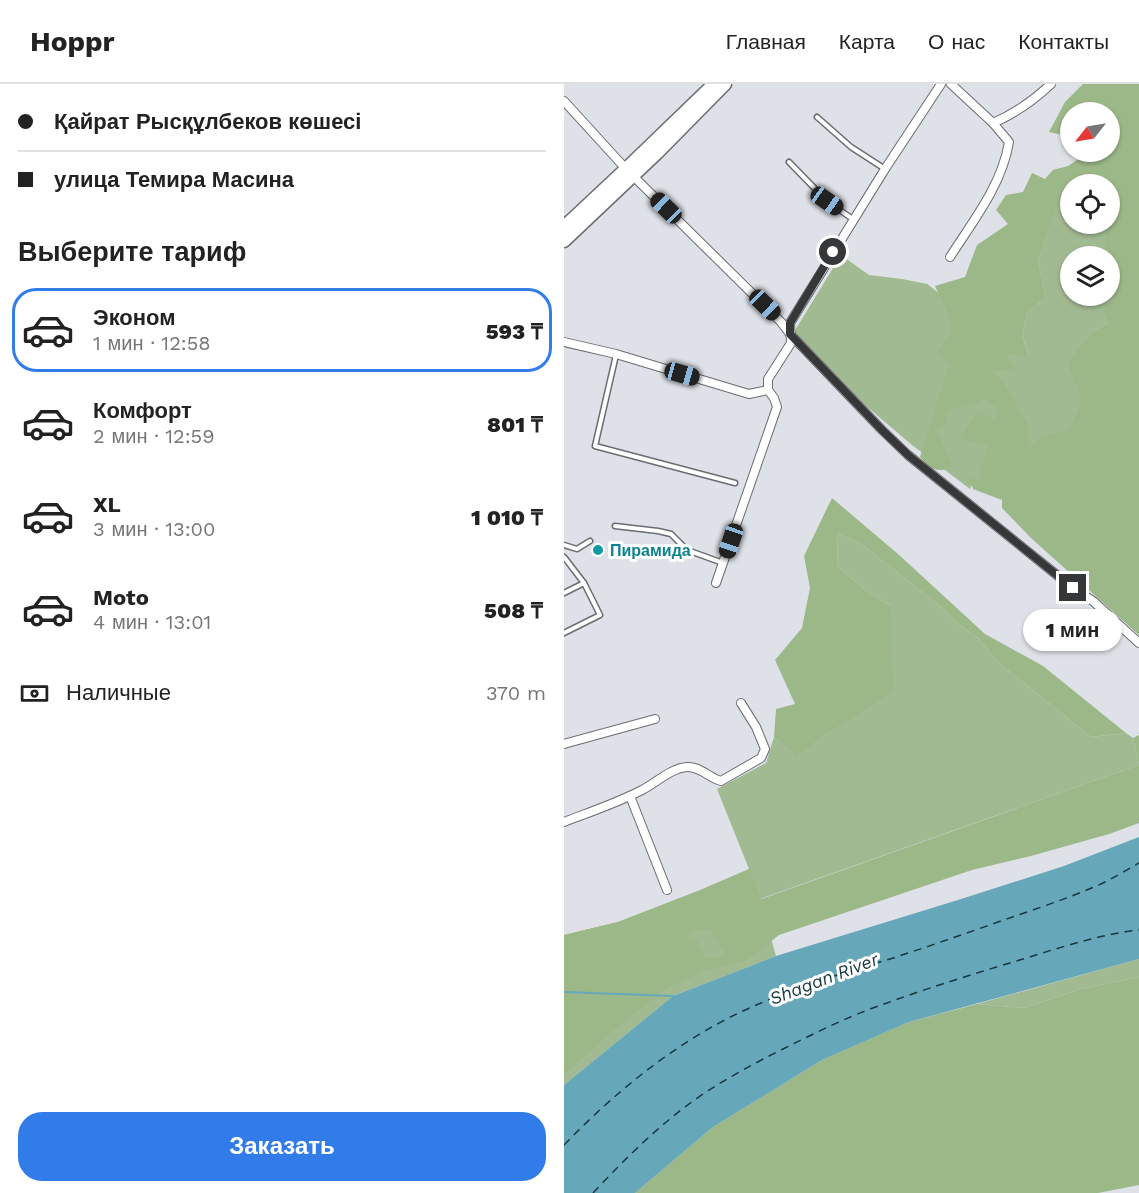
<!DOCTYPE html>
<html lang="ru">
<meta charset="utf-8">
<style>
:root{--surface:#fff;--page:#f2f2f2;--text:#222;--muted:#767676;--line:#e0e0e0;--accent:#317ce9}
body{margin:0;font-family:"Work Sans",sans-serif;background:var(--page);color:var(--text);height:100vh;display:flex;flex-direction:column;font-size:22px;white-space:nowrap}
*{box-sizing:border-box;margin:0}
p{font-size:20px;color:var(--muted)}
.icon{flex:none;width:33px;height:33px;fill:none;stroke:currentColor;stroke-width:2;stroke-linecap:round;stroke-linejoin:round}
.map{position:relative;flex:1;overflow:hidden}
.sheet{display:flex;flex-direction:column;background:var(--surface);width:564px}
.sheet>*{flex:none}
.top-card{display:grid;align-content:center;height:132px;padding:0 18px;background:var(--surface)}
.needle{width:39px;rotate:239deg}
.buttons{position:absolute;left:496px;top:18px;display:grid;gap:12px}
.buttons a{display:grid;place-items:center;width:60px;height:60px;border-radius:50%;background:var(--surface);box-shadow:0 2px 4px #0004;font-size:30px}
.end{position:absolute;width:27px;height:27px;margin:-14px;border:8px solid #363739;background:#fff;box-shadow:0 0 0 3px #fff}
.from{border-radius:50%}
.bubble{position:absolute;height:42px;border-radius:21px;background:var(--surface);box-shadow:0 2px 4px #0004;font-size:20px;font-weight:800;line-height:42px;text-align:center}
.car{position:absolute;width:18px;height:36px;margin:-18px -9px;border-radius:8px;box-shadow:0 0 4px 2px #0007;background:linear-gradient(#222 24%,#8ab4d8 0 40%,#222 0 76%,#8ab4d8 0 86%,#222 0)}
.top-card b{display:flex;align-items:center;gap:21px;height:57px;font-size:22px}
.top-card b+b{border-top:2px solid var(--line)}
.top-card i{width:15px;height:15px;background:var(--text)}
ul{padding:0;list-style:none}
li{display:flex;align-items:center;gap:18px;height:84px;margin:0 12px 9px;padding:0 6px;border:3px solid transparent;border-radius:24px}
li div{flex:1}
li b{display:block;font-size:22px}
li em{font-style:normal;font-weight:800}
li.on{border-color:var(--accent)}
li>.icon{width:54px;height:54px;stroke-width:1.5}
h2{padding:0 18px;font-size:27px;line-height:72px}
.pay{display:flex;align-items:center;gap:15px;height:66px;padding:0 18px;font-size:22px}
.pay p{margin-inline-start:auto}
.primary-button{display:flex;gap:12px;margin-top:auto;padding:12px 18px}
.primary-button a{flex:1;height:69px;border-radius:24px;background:var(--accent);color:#fff;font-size:24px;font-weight:800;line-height:69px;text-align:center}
header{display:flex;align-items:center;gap:36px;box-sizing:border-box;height:84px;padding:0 30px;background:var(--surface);border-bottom:2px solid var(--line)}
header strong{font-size:28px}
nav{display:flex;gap:33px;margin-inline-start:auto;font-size:21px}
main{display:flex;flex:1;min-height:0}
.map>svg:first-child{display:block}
.green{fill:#a2ba92}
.forest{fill:#9cb788;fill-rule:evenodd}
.water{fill:#66a8b9}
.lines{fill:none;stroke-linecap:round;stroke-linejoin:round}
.stream{stroke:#66a8b9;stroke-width:2}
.ferry{stroke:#173840;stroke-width:1.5;stroke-dasharray:8 6;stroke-linecap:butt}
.lane-casing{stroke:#696c72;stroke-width:7}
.street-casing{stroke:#696c72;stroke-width:10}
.primary-casing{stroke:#696c72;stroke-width:15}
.lane{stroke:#fff;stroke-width:4}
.street{stroke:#fff;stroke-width:8}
.primary{stroke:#fff;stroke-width:12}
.route{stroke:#363739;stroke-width:8}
.culture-dot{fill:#0f9aa8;stroke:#fff;stroke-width:2}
.labels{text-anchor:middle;stroke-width:6;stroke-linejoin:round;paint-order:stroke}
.culture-label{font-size:16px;font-weight:bold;fill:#0d838f;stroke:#fff;text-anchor:start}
.water-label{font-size:18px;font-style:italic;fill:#173840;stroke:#fff}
</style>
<header>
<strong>Hoppr</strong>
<nav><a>Главная</a><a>Карта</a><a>О нас</a><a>Контакты</a></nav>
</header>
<main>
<section class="sheet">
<div class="top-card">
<b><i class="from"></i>Қайрат Рысқұлбеков көшесі</b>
<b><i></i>улица Темира Масина</b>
</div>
<h2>Выберите тариф</h2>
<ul>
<li class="on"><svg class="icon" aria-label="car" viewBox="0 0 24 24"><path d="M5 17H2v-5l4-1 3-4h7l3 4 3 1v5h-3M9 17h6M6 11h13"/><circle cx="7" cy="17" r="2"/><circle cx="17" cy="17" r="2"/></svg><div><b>Эконом</b><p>1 мин · 12:58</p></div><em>593 ₸</em></li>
<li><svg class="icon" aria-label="car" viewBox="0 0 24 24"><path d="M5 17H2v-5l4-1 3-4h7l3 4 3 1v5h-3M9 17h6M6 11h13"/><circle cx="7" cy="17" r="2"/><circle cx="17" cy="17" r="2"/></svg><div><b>Комфорт</b><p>2 мин · 12:59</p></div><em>801 ₸</em></li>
<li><svg class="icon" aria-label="car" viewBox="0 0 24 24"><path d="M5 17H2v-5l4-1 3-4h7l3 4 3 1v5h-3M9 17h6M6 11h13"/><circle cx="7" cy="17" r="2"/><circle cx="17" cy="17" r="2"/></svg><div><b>XL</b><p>3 мин · 13:00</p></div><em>1 010 ₸</em></li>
<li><svg class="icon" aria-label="car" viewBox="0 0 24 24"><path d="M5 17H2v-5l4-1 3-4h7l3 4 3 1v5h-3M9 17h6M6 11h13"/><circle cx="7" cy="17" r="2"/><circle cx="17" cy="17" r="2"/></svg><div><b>Moto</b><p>4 мин · 13:01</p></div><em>508 ₸</em></li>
</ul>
<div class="pay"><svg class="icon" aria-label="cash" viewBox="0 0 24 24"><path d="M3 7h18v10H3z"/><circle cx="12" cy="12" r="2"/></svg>Наличные<p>370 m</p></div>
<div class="primary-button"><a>Заказать</a></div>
</section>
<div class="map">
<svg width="575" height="1109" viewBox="0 0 575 1109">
<rect width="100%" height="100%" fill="#dee1e7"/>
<g class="green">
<path d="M493,121L507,128V140H530L542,145V172H507V212H546V208L550,216L544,239L528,248L518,317L503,359L446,419L410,396L406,405L348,361L301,321L230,248L277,171L305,191L338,195L363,200L457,271L465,272L458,252L463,229L482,213L474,177Z"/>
<path d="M274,450L296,459L381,526L394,540L414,554L434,578L527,653L562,649L569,654L575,681L196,815L212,872L109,912L0,1001V851L54,838L134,807L185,785L153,705L202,679L210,653L233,671L262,650L327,522L305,509L273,482Z"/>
<path d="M575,875V893L517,905L460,924L413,920Z"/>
</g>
<g class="forest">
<path d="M519,0H575V551L467,454L438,424V416L409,405L405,393L419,398L415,388L425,362L396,354L413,328L432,336V324L422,315L406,322L384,326L382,342L372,345L388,382C372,391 367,384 356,373L385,281L373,269L388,248L385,232L371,202L401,193L413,161L444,140L432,126L442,111L459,108L468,89L481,95L489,86L504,82L519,72L517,68H546V28H507V53L485,48L501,18ZM507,100H546V140H530L542,146V172H546V208L550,216L539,226L544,239L528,248L504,279L518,316L506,345L476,353L465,364L464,341L440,299L429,287L450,285L441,269L465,273L458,252L463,229L482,213L474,177L493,122L507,128Z"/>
<path d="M268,414L334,470L421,550L479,582L562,649L527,653L434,578L414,554L394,540L381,526L296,459L274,450L273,482L305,509L327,522L329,608L262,650L233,672L210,653L212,625L231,620L211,576L238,544L246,504L240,472Z"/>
<path d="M575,651V739L545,750L467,772L408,786L215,851L182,877L140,887L100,906L44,951L0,991V851L54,838L134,807L186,785L197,815L575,681L569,654ZM137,845L147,846L161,868L157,873L141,875L133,856H126L124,851Z"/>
<path d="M575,893V1101L534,1109H71L149,1043L258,976L345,938L413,920L460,924L517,905Z"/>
</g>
<path class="water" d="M575,753V875L345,938L258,976L149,1043L71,1109H0V1001L109,912L212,872L394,816L500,782Z"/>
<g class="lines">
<path class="stream" d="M0,908L109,912"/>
<g class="ferry">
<path d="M0,1061C56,1003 122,950 197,919C239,901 282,888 326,875C363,863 400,850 437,837C471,825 506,814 539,799C551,793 563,786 575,779"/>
<path d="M29,1109C59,1077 90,1046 125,1020C155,998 187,981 219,965C253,948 287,931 323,919C361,905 400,893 439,881C484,868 529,851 575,846"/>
</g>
<defs>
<g id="lane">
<path d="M253,33L287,63L321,85"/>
<path d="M225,78L263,117L290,136"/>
<path d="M52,271L31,362L171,399"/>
<path d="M51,442L94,447L107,450L123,466L159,479"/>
<path d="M0,461L13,465L26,457"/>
<path d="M0,473L20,499L36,531L0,549"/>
<path d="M0,509L20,499"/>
</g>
<g id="street">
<path d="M387,0L429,39"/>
<path d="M0,17L62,85L217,238L226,250L318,346L344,371L509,504L529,517L575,559"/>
<path d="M386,173C409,137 438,101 445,58L429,39C450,30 471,15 487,0"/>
<path d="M0,258L52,270L185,310L204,306"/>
<path d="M152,499L213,323L210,314L204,306V295L227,259L226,239L321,85L377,0"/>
<path d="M0,660L91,635"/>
<path d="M66,712L103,806"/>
<path d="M0,738C26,728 53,719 78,706C92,699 107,684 123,683C136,682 145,694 157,697L197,674L201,665L192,643L177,619"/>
</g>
<g id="primary">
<path d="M0,143L62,85L150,0"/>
<path d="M0,157L93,69L161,0"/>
</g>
</defs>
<use href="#lane" class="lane-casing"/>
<use href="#street" class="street-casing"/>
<use href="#primary" class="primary-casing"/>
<use href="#lane" class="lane"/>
<use href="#street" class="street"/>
<use href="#primary" class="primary"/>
</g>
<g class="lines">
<path class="route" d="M269,168L226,239V250L318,346L344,371L509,504"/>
</g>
<circle class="culture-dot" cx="34" cy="466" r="6"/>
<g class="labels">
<g class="culture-label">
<text x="46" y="472">Пирамида</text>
</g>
<g class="water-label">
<text transform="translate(260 895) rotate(-21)" y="6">Shagan River</text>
</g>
</g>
</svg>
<div class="buttons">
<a><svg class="needle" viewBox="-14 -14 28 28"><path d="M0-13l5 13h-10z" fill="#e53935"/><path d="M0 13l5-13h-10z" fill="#767676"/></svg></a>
<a><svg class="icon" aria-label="locate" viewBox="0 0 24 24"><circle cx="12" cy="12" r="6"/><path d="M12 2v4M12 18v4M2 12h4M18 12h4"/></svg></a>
<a><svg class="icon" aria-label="layers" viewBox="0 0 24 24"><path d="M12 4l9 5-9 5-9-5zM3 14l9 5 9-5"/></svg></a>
</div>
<i class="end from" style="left:269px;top:168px"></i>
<i class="end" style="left:509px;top:504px"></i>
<div class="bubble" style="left:459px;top:525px;width:99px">1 мин</div>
<i class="car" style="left:263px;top:117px;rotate:125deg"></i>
<i class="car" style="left:102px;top:124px;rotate:314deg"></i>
<i class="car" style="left:201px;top:221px;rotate:134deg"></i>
<i class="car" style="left:118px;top:290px;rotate:106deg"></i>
<i class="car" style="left:167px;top:457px;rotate:199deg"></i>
</div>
</main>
